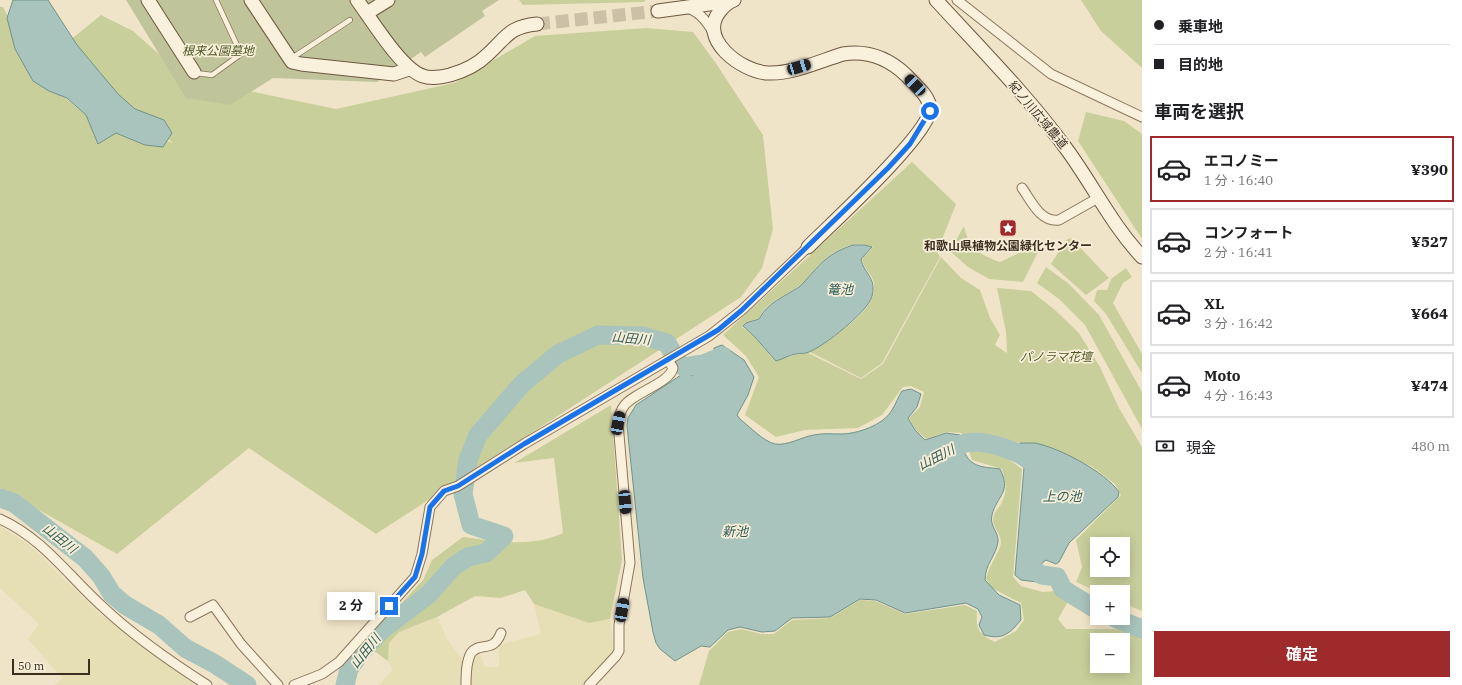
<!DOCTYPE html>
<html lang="ja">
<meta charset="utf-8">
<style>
:root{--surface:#fff;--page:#f2f2f2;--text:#202124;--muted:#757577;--line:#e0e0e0;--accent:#9e2a2b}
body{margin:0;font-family:"IBM Plex Serif","Noto Sans JP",serif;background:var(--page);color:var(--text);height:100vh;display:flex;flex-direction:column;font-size:15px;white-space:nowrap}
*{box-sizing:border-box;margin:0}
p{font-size:13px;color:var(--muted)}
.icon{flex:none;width:22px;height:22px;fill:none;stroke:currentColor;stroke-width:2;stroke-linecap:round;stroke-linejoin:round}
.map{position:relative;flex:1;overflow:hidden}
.sheet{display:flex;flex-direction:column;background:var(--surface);width:320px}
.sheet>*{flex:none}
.guide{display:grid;align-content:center;height:88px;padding:0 12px;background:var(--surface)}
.buttons{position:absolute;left:1090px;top:537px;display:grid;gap:8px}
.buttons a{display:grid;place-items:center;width:40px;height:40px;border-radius:0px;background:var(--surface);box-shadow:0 2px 10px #0003;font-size:20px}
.scale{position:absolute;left:12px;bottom:10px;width:78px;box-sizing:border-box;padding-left:4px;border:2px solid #3d2e20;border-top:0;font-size:11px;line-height:14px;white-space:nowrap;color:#3d2e20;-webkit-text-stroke:3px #f7eed8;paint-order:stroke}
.end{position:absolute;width:18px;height:18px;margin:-9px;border:5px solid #1a73e8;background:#fff;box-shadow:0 0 0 2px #fff}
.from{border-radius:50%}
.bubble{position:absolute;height:28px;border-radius:0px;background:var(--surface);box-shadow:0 2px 10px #0003;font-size:13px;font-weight:700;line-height:28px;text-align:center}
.car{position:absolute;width:12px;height:24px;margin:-12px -6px;border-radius:5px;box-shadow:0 0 3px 1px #0007;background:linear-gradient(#222 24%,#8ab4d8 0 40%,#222 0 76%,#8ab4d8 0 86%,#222 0)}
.guide b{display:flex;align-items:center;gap:14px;height:38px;font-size:15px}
.guide b+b{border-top:1px solid var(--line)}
.guide i{width:10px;height:10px;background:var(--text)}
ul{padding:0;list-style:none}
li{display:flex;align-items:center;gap:12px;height:66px;margin:0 8px 6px;padding:0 4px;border:2px solid var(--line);border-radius:0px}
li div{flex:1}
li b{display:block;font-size:15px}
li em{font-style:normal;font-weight:700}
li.selected{border-color:var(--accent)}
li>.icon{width:36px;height:36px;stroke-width:1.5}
h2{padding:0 12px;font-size:18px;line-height:48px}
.pay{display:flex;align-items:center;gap:10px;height:44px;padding:0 12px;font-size:15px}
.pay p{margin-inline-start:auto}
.action{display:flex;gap:8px;margin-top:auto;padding:8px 12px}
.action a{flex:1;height:46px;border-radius:0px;background:var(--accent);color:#fff;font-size:16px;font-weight:700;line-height:46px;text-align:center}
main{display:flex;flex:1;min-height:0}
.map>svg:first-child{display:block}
.farmland{fill:#e6deb5}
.green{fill:#c9cf9b;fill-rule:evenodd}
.cemetery{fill:#bfc49a}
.water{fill:#a9c4bc;stroke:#6f938a}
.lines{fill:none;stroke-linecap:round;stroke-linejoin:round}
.river{stroke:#a9c4bc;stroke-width:19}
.secondary-tunnel{stroke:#ccc0a6;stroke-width:13;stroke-dasharray:13 6;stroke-linecap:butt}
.lane-casing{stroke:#8d765c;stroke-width:6}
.street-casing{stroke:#8d765c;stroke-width:11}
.secondary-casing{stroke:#6f573f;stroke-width:15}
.lane{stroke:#faf1dc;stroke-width:4.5}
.street{stroke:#faf1dc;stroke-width:9}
.secondary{stroke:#faf1dc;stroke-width:13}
.route{stroke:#1a73e8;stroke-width:5}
.labels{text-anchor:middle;stroke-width:3.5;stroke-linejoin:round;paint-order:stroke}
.park-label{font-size:12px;font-style:italic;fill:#4d5a26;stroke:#f7eed8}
.street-label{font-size:12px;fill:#3d2e20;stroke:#f7eed8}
.poi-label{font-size:12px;font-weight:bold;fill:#3d2e20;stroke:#f7eed8}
.water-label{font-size:13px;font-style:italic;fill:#2f5d5a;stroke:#f7eed8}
</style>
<main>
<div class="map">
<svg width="1142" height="685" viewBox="0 0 1142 685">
<rect width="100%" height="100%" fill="#f0e4c8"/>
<g class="farmland">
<path d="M0,526L29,545L100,614L195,685H55L62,678L28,639L39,624L0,588Z"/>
<path d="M534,604L589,623L610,619L614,653L585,685H470L473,657L479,652L485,667H499V645L541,634Z"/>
<path d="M437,617L447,639L462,659V685H379L393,670L388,661L389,643L399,632Z"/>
</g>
<g class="green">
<path d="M519,0H645L644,2L523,5Z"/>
<path d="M1081,0H1142V68L1101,31Z"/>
<path d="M0,7H3L38,75L86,115L173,143L106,91L64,45L101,15L133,31L186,78L336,109L454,83L535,36L646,28L693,32L715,62L763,135L773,229L762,268L741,297L376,534L249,448L117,554L0,488Z"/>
<path d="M1086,112L1124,121L1142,134V239L1078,141Z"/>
<path d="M912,162L956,204L937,252L940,257L882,363L861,378L810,352C830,339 879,311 874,283C872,273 863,269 862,259L873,247C852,237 828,254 814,270C809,276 805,282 799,286C784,297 767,301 759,318L745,323L742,327L754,336L775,361L795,355L808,353L861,379L883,364L941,257L961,278L980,290L990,318L1000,335L995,345L1007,353L1006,332L997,288L1031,291L1055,310L1079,333L1100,367L1119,408L1142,447V611L1123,603V592H1098L1076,582L1082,567L1076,540L1121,495L1115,484L1091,466L1036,443L964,441L961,433L946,432L926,439L916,430L909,418L920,407L924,392L911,386L903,387L882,415L858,428L805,430L776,437L745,415L759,377L746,356L723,335ZM1097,544H1123V570H1097Z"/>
<path d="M964,226C969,249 978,254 1000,262L1032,247L1040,248L1023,282L989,279L968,267L950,251Z"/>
<path d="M1071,238L1109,278L1086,295L1051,264L1066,240Z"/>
<path d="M1046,267L1069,284L1099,315L1142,392V429L1085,325L1059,299L1037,283Z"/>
<path d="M1126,268L1132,277L1123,283L1113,303L1142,354V373L1106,314L1094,301L1097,290H1107L1111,279Z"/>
<path d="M611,405L622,560L610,619L589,623L534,604L525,590L501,598L475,596L437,617L399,632L389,643L388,661L374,651L365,657L358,650L423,580L432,560L463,537C497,541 531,548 563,533L554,458L514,463Z"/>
<path d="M968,447C990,447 1005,456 1022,469L1013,577L1021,586L1043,592L1057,591L1070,598L1058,619L1066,629H1113L1142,632V685H699L709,651L728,632L741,629L761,634H774L792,620L830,618L860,600L875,601L905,614L965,605L977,611C976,629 978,634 995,642L1016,631L1024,620L1021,603L992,588L986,579C988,567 1001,550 1001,542C1000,531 990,526 994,515C995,511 999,508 1001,504C1008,490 1006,484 1002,469L972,460ZM1097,640H1123V666H1097Z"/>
</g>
<path class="cemetery" d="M126,0H499L482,11L485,16L425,57L421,52L377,82L273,78L230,105L186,98Z"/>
<g class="water">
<path d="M13,0H48L77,45L118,94L135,109L164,120L172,133L163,147L145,145L116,133L98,144L86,115L67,98L49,91L33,81L15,49L7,18Z"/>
<path d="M853,245H865L872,247L861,259C863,273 877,277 872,296C868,312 824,346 809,352C805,354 800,353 796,354C789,355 783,359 776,361L754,336L743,326L746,323L759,319C768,302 784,297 799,287C805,282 809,276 814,271C825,258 837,250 853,245Z"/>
<path d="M722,345L744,360L754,377L748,395L737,415L740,419C750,427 763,441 775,444C788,446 801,437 814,435C823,433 831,434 841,434C857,434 884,425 892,410C896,404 898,397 902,391L911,389L921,394L917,407L908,418L915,430L925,440L946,433L960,435C963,451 966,464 984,467C989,468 994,468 1000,469C1012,493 997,495 992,515C989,526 999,532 998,542C996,556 985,564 985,580L999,595L1020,605L1021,620C1009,634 1003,640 984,635L979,625L982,617L978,609L966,603L905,613L876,600L860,599L830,617L792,618L775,631L762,632L740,627L728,630L710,647L701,646L675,661L660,649L656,643L653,632L643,578L627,426L628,418L636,405L681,375L688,373L691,376L718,365L719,362L714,352V348Z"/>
<path d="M1020,443C1025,443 1030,443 1035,443C1060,448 1105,472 1119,492L1118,497L1069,543L1059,562L1056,564L1046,560L1041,564L1042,570L1059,571L1060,577L1054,584L1021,580L1015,575L1024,468L1015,459Z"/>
</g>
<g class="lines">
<g class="river">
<path d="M939,455C946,452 954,447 962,444C982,438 1025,451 1037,468"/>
<path d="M0,498L14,503L85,558L101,576L112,594L125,605L159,625L185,648L215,664L247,685"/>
<path d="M1035,571L1042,575L1057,577L1063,589L1097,610"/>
<path d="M1115,618L1142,629"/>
<path d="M345,685L349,669L362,651L383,629L428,595L454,566L468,557L486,553L504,536L471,525L463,494L468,460L478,435L522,384L558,354L598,335L643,336L667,343L678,362L684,367L703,364L723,356L726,368L725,374"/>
</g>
<path class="secondary-tunnel" d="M537,24L658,11"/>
<defs>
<g id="lane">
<path d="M292,58L350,20"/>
<path d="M196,73L212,75L241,54L216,0"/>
</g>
<g id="street">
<path d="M957,0L1051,74L1142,117"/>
<path d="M686,8C699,10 708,23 714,34"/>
<path d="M1022,188C1032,202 1040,222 1059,220L1098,198"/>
<path d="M0,519C43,538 70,578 104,608C135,637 171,662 207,685"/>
<path d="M190,617L213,605L241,644L278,685"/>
<path d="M294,685L322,674L339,662L415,577L422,554L430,507L444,491L458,486L524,444L709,336L742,310L808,247"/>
<path d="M466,685C466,675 466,662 471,653C480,641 493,654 501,633"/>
<path d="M589,685L616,656L619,651V625L630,563L618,423C619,417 620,411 624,406C633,393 670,383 673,368L668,360"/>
</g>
<g id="secondary">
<path d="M148,0L194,72"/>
<path d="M251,0L292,62L301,64L394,74L409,69"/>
<path d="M357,0C372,20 401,69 423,76C431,79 441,77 450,75C464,71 477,65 487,55C507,37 508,27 537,24"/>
<path d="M734,0C728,2 724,6 720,11C697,39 742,72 768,73C793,74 820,61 843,54C868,50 888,58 906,75C914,84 930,96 930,109C930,134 830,225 808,247"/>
<path d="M936,0C980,48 1027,95 1065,147C1092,183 1111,224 1142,257"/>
<path d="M658,11L731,1"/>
<path d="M367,13L388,0"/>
</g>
</defs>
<use href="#lane" class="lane-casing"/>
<use href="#street" class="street-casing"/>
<use href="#secondary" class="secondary-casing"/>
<use href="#lane" class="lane"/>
<use href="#street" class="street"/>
<use href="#secondary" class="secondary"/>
</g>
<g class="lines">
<path class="route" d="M389,606L415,577L422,554L430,507L444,491L458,486L524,444L718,330L742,310L888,168L910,144L930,111"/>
</g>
<defs>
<symbol id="sight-square" viewBox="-11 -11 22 22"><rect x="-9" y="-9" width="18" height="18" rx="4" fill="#9e2a2b" stroke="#f7eed8"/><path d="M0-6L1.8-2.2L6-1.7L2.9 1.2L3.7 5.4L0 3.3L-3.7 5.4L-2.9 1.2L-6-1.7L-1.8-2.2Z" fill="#fff"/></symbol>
</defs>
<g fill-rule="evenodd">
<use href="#sight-square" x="998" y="218" width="20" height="20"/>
</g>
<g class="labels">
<g class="park-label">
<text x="218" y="55">根来公園墓地</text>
<text x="1056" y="361">パノラマ花壇</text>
</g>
<g class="street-label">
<text transform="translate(1038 115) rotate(50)" y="4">紀ノ川広域農道</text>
</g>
<g class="poi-label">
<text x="1008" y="250">和歌山県植物公園緑化センター</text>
</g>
<g class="water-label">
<text x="840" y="294">篭池</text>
<text transform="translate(631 338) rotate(5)" y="5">山田川</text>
<text transform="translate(936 457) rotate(-27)" y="5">山田川</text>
<text x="1062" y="501">上の池</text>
<text x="735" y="536">新池</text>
<text transform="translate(60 538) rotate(38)" y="5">山田川</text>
<text transform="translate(365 651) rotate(-51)" y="5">山田川</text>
</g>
</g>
</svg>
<div class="buttons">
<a><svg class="icon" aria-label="locate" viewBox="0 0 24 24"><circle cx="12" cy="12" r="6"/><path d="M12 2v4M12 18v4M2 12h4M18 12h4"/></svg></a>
<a>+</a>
<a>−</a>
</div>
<div class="scale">50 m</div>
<i class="end from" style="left:930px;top:111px"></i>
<i class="end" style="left:389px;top:606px"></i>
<div class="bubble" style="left:327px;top:592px;width:48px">2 分</div>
<i class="car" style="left:799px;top:67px;rotate:73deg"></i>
<i class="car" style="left:915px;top:85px;rotate:316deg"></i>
<i class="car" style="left:618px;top:423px;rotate:11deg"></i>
<i class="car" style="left:625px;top:502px;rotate:175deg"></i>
<i class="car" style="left:622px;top:610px;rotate:10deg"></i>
</div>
<section class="sheet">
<div class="guide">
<b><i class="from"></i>乗車地</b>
<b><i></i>目的地</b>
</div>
<h2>車両を選択</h2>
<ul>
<li class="selected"><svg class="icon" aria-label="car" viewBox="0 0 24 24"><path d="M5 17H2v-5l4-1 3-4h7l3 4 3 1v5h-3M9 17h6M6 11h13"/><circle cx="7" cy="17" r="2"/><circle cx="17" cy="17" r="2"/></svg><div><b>エコノミー</b><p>1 分 · 16:40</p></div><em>¥390</em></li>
<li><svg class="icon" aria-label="car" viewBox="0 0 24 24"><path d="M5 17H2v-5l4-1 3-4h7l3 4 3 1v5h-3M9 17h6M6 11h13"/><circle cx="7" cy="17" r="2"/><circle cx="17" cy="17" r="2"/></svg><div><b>コンフォート</b><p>2 分 · 16:41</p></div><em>¥527</em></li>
<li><svg class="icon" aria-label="car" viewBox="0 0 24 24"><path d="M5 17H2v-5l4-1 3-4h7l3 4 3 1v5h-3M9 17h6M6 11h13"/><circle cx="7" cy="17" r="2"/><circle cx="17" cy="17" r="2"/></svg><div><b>XL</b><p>3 分 · 16:42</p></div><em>¥664</em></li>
<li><svg class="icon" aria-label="car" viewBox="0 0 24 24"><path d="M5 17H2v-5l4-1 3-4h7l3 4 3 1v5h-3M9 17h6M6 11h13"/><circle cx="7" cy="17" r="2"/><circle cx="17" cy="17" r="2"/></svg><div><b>Moto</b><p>4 分 · 16:43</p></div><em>¥474</em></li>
</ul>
<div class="pay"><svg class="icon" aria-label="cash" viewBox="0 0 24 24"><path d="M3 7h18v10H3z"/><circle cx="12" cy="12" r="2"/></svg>現金<p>480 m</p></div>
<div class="action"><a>確定</a></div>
</section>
</main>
